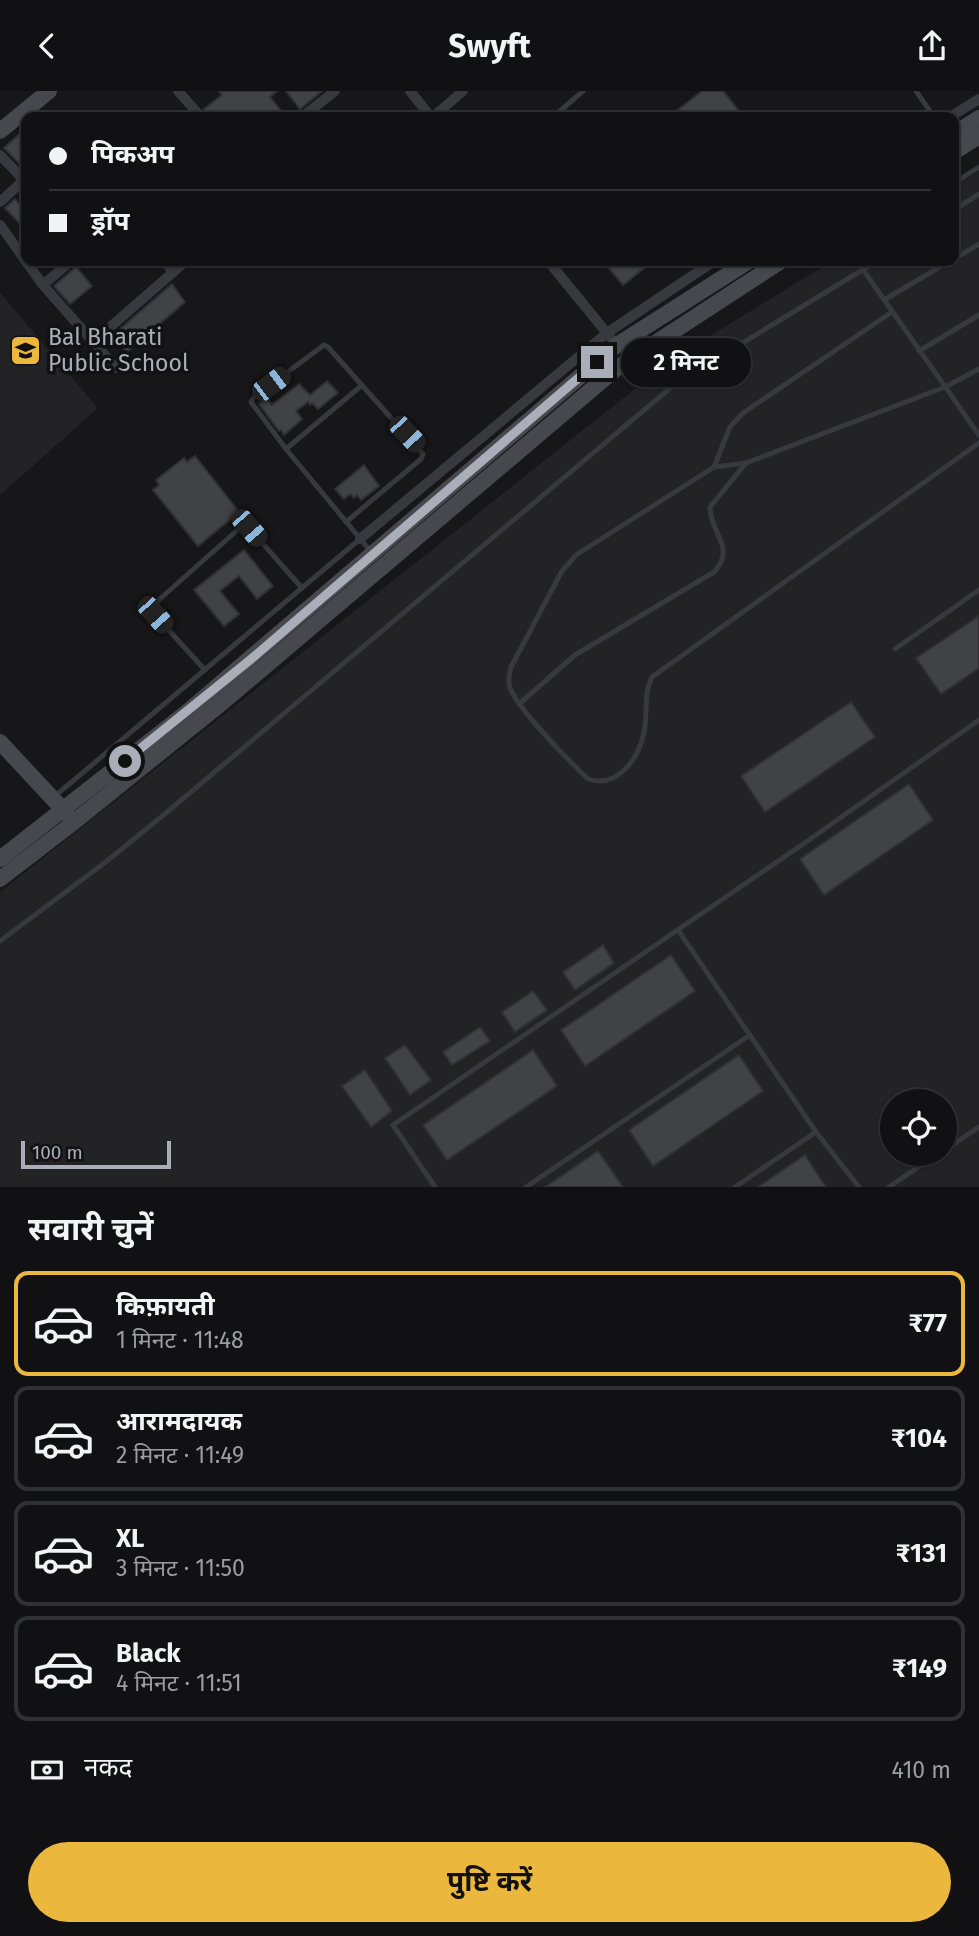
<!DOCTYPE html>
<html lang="hi">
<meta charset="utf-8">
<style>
:root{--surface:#111113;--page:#1e1f21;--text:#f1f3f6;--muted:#9c9da0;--line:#303133;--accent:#ebb83d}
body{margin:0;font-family:"Fira Sans","Noto Sans Devanagari",sans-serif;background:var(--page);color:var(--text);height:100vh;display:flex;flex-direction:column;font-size:26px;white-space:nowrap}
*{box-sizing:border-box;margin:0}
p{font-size:23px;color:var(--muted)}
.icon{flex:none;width:38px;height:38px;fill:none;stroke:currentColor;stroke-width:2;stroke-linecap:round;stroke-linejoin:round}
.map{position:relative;height:1096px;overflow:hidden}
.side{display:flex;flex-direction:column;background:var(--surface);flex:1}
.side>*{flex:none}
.hud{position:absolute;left:21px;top:21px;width:938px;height:154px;border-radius:14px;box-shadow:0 2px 5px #0004,0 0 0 2px var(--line);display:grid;align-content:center;height:154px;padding:0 28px;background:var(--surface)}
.buttons{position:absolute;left:880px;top:998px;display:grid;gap:14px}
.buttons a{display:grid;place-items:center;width:77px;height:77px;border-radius:50%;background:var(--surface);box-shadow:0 2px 5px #0004,0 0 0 2px var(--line);font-size:35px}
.scale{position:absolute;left:21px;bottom:18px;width:150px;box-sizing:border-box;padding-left:7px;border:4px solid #aaaeb8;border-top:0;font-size:19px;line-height:24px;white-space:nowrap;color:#aaaeb8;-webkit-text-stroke:5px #121214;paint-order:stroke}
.end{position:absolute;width:32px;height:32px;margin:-16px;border:9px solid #aaaeb8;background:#111;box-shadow:0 0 0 4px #111}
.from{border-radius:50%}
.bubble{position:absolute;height:49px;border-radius:24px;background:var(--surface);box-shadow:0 2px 5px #0004,0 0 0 2px var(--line);font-size:23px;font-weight:700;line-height:49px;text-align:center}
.car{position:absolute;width:21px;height:42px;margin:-21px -10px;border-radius:9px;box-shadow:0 0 5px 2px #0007;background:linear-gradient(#222 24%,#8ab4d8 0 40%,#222 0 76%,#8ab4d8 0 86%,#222 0)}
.hud b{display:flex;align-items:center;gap:24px;height:66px;font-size:26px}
.hud b+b{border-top:2px solid var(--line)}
.hud i{width:18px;height:18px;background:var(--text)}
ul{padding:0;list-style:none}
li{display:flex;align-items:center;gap:21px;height:105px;margin:0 14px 10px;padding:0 14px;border:4px solid var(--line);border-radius:14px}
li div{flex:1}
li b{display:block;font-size:26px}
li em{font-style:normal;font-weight:700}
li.on{border-color:var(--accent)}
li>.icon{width:63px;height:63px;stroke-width:1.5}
h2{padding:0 28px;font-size:32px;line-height:84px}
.pay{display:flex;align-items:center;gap:18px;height:77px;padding:0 28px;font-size:26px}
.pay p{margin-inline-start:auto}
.primary-button{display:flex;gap:14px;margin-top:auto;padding:14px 28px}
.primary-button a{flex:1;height:80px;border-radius:42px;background:var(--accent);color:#111;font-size:28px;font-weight:700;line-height:80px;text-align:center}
header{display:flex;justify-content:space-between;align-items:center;height:91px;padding:0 28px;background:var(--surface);font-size:32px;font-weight:700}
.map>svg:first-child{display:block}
.built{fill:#232326;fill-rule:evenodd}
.building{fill:#414246;stroke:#313135;stroke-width:2}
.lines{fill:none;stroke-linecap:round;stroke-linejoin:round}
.lane{stroke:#38393e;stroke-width:5}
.street{stroke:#38393e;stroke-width:10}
.secondary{stroke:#46484e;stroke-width:16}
.route{stroke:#aaaeb8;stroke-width:9}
.labels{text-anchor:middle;stroke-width:7;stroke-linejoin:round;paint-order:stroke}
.poi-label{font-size:23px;fill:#aaaeb8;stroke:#121214;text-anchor:start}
</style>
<header><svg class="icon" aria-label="back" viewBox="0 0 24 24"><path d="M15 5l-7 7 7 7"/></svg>Swyft<svg class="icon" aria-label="share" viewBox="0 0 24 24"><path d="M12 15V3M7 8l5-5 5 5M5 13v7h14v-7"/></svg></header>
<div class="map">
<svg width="979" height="1096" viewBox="0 0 979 1096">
<rect width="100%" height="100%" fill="#171719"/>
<g class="built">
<path d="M979,80V1096H0V801L674,267L832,170H954V95ZM892,1010H945V1062H892Z"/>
<path d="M0,202L98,317L0,404Z"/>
</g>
<g class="building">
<path d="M219,0H277L270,6L286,26H209L204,18L222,4Z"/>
<path d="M286,0H322L300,18Z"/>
<path d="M702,0H723L744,26H669Z"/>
<path d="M26,37V70L21,74L4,57Z"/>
<path d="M15,108L26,120V139L5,117Z"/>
<path d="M603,170H653L623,194Z"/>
<path d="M76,176L92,195L70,213L54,195Z"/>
<path d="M172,193L185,211L127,261L113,244Z"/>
<path d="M327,290L338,302L318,318L312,312L310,314L308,311L296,320L302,328L284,344L281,339L279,340L259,313L266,307L272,314L299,293L310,304Z"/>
<path d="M195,365L239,421L198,455L153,399L159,394L156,389L184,367L187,371Z"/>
<path d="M364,374L379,395L361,409L357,404L354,407L350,403L344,408L335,398Z"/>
<path d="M244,459L273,495L257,508L239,485L220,500L239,523L224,535L194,499Z"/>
<path d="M979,525V577L941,603L916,567Z"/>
<path d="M851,611L875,646L765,721L741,685Z"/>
<path d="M909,693L933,729L824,804L800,768Z"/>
<path d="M603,854L614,872L575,899L563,881Z"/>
<path d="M671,864L695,900L585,975L561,939Z"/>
<path d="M533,900L547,919L515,941L502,921Z"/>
<path d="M480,936L490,950L452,974L443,961Z"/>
<path d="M405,954L431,989L410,1004L385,967Z"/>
<path d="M533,959L557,995L447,1069L423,1034Z"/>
<path d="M739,964L763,1000L653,1075L629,1039Z"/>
<path d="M365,979L392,1020L371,1036L342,995Z"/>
<path d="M598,1060L623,1096H545Z"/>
<path d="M805,1064L826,1096H758Z"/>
</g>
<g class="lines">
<g class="lane">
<path d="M916,0L934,26"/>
<path d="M553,26L583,0"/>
<path d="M954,92L979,76"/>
<path d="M954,119L979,103"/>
<path d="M954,168L979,153"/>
<path d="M857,170L979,344"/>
<path d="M884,209L950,170"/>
<path d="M919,260L979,224"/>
<path d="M979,278L945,296L746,372L714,376L576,464L562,480L511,576C509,583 508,590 510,597C519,619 569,670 588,688C618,698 639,667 644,641C648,623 643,603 652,586L979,352"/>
<path d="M286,358L361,295"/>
<path d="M714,376L730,336L743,322L892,221"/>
<path d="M346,431L421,368L423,363L328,256L324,254L254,306L251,311L286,358L372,462"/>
<path d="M895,558L979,499"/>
<path d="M205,579L155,524L152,515L242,435L249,437L302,497"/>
<path d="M519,613L575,564L714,481C737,456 710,443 710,416L746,372"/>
<path d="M55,705L360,448"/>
<path d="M678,839L816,1041L859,1096"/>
<path d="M0,850L107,770L166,722L675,293L877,170"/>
<path d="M945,1059L979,1036"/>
<path d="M435,1096L393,1034L806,751L979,629"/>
<path d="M526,1096L750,944"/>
<path d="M735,1096L816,1041"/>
<path d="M889,1096L939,1062"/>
</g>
<g class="street">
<path d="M178,0L201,26"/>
<path d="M410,0L431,26"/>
<path d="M302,26L335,0"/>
<path d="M433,26L463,0"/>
<path d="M950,26L979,8"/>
<path d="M0,64L24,89"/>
<path d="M0,111L26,87"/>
<path d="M0,134L43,194L116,277"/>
<path d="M164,170L173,181"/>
<path d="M548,170L611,247"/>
<path d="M43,194L71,170"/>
<path d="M93,251L186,170"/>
<path d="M360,448L607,242L714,170"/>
</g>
<g class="secondary">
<path d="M0,40L49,0"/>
<path d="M954,43L979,27"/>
<path d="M954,61L979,45"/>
<path d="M0,651L68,724"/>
<path d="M0,768L187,621L617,254L749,170"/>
<path d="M0,788L69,735L223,611L617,277L781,170"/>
</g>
</g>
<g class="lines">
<path class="route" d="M125,670L250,569L597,271"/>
</g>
<defs>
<symbol id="school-square" viewBox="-11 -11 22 22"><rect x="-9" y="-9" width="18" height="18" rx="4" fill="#ebb83d" stroke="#121214"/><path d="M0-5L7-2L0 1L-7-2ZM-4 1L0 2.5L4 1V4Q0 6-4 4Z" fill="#111"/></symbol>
</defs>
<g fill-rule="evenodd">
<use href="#school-square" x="8" y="242" width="35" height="35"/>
</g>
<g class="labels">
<g class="poi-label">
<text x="48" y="254">Bal Bharati<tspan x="48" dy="26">Public School</tspan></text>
</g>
</g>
</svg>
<div class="buttons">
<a><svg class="icon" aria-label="locate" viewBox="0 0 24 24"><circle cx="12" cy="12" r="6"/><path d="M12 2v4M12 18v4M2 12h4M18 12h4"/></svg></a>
</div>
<div class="scale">100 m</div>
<i class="end from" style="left:125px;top:670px"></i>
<i class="end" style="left:597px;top:271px"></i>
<div class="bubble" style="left:621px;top:247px;width:130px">2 मिनट</div>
<i class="car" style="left:271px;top:293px;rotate:53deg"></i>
<i class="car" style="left:407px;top:343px;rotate:137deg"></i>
<i class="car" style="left:249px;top:437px;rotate:139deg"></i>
<i class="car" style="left:155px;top:524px;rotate:138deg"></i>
<div class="hud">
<b><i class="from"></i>पिकअप</b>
<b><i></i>ड्रॉप</b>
</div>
</div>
<section class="side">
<h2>सवारी चुनें</h2>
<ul>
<li class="on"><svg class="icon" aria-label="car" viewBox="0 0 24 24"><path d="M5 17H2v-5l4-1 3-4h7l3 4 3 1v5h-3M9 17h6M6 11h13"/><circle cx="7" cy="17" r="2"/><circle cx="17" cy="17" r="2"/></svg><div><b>किफ़ायती</b><p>1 मिनट · 11:48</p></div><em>₹77</em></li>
<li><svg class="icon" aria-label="car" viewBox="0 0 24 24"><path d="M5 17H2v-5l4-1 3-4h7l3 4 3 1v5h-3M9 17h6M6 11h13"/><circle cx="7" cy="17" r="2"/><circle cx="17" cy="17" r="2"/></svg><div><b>आरामदायक</b><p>2 मिनट · 11:49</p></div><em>₹104</em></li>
<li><svg class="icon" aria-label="car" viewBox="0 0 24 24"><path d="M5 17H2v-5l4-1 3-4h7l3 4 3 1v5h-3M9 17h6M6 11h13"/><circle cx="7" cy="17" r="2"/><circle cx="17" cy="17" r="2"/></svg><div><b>XL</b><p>3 मिनट · 11:50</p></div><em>₹131</em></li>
<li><svg class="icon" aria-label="car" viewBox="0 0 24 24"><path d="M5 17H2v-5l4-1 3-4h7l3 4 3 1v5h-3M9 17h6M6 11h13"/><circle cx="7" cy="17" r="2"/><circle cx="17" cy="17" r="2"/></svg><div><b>Black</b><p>4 मिनट · 11:51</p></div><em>₹149</em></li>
</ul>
<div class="pay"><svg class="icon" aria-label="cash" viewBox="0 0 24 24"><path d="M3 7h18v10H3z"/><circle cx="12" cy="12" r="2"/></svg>नकद<p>410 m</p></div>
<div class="primary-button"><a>पुष्टि करें</a></div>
</section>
